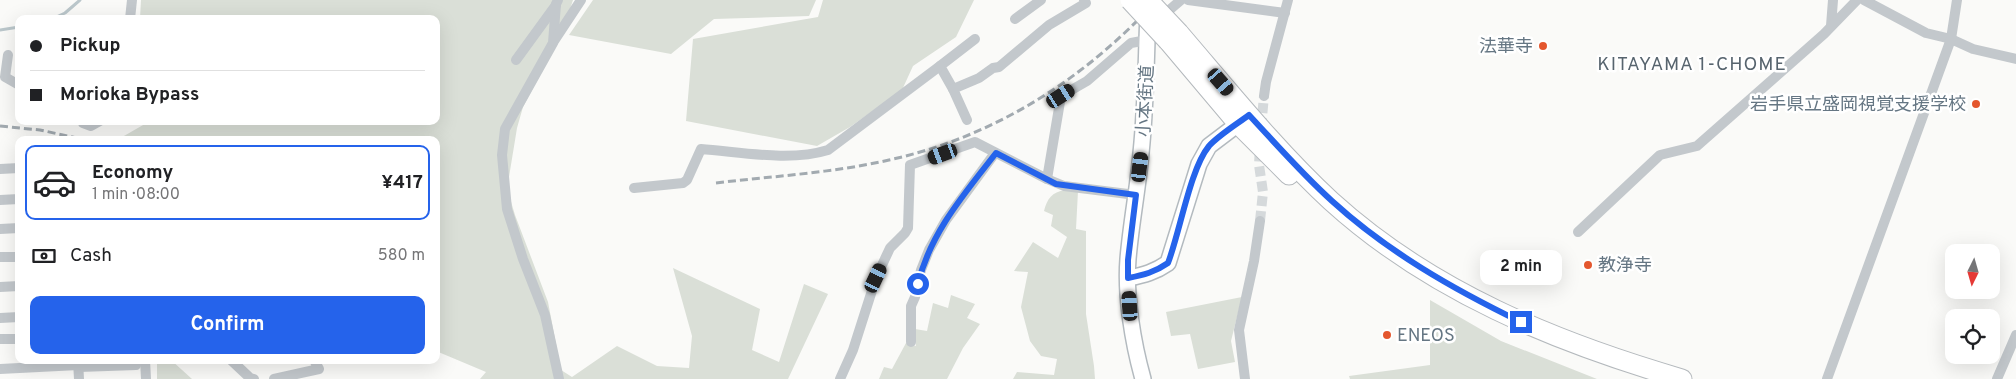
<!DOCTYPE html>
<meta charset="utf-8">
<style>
:root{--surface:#fff;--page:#f2f2f2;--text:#202124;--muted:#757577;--line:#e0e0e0;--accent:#2563eb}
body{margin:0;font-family:Overpass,"Noto Sans JP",sans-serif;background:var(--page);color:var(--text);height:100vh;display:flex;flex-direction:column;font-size:19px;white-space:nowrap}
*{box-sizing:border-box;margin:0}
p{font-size:16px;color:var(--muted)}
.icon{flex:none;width:28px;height:28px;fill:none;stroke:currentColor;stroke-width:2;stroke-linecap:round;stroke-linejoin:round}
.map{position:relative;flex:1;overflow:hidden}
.side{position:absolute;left:15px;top:136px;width:425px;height:228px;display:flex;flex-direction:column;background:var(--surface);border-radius:10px;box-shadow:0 5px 20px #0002}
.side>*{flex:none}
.top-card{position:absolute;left:15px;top:15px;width:425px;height:110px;border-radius:10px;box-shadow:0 5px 20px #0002;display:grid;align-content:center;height:110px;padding:0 15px;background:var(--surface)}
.needle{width:32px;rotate:185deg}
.fabs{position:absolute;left:1945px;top:244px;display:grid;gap:10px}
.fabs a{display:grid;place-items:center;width:55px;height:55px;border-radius:10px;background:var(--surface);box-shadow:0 5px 20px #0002;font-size:25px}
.end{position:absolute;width:22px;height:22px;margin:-11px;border:6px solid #2563eb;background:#fff;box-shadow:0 0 0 2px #fff}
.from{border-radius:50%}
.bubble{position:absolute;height:35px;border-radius:10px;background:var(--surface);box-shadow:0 5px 20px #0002;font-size:16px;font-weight:700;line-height:35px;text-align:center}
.car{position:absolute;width:15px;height:30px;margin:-15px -8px;border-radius:6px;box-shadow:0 0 4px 1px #0007;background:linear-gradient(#222 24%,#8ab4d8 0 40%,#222 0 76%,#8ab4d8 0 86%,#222 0)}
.top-card b{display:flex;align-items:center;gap:18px;height:48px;font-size:19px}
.top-card b+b{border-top:1px solid var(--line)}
.top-card i{width:12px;height:12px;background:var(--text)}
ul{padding:9px 0 0;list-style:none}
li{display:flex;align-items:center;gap:15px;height:75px;margin:0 10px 8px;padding:0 5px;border:2px solid var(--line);border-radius:10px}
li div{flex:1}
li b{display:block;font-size:19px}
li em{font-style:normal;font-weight:700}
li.active{border-color:var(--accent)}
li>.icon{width:45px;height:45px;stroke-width:1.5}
.pay{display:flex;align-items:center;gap:12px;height:55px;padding:0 15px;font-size:19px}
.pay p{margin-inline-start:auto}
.button{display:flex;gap:10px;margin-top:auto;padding:10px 15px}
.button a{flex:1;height:58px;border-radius:10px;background:var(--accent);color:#fff;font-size:20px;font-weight:700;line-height:58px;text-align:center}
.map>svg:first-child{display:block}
.green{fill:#dadfd7}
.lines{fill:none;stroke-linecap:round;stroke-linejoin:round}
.stream{stroke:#bbc7cb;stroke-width:3}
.street-tunnel{stroke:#d5d9db;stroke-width:10;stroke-dasharray:10 5;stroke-linecap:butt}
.secondary-casing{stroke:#b3babf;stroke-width:18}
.highway-casing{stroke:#b4b9bd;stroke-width:21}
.street{stroke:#c3c8cc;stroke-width:10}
.secondary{stroke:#fff;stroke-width:15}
.highway{stroke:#fff;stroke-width:19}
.rail{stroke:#a2aab0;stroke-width:3;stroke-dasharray:8 4;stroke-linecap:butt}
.highway-bridge-casing{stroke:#b4b9bd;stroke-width:21;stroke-linecap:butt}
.highway-bridge{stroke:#fff;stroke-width:19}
.route{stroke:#2563eb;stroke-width:6}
.poi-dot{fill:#e4572e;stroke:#fff;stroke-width:2}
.labels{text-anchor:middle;stroke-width:5;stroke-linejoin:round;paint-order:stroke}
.poi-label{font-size:18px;fill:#657683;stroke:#fff;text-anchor:end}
.street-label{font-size:18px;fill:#657683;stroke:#fff}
.neighbourhood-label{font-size:19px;letter-spacing:1px;fill:#57646e;stroke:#fff}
</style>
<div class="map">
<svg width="2016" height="379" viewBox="0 0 2016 379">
<rect width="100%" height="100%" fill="#fafaf8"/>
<g class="green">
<path d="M141,0H573L561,36L523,107L517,128L509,177V195L515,215L548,302L561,370L572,377L617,346L657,366L689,368L692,336L673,268L760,309L752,350L779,362L804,284L828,294L788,379H480L486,372L436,351V140H117L150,121H436V19H140Z"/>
<path d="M593,0H816L809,16L714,19L671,54L569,35Z"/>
<path d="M823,0H974L956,37L913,66L902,90L850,127L817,146L686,121L693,39L818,17Z"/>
<path d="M1065,190L1078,191L1076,229L1086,231V314L1094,366L1095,379H1013L1017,372L1054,375L1057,359L1041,356L1030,341L1021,307L1028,272L1014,271L1033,242L1058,258L1067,237L1051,226L1053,215L1044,211C1047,199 1052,192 1065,190Z"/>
<path d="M951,295L975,304L967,318L980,324L963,348L947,379H879L884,367L892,369L906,343L916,346L915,329L927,331L933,303L948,308Z"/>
<path d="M1242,297L1231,341L1235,362L1198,369L1190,334L1171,336L1166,312Z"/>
<path d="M1430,300L1501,341L1597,379H1350L1349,376L1430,365Z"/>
<path d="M157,360H171L192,379H157Z"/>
</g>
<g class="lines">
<g class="stream">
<path d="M52,19L65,13L80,0"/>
<path d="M0,30L19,27"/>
</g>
<g class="street-tunnel">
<path d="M1261,128L1264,96"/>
<path d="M1260,221L1263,192L1259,165L1260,145"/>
</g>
<defs>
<g id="secondary">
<path d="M1129,278C1144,275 1155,272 1168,263L1199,164L1209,146L1246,118"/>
<path d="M1143,379C1133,343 1125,296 1128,259C1131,223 1138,188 1141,153C1146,106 1146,60 1148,13"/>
</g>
<g id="highway">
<path d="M1179,33C1228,90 1276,150 1331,201C1430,291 1555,342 1682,379"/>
<path d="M1168,41L1238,124L1289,175"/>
</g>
</defs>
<use href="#secondary" class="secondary-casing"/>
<use href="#highway" class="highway-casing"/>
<g class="street">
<path d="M558,0L556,4L553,43L505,129L502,155L507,209L523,259L545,315L559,379"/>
<path d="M1188,0L1285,13"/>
<path d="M1864,0L1926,33L1951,39L1973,49L2016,59"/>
<path d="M130,19L132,0"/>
<path d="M1015,19L1041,0"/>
<path d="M1163,19L1167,12L1181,0"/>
<path d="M1831,26L1833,0"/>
<path d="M554,41L581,0"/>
<path d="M8,55L5,77L19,85"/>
<path d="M516,60L556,5"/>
<path d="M953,89L940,66L975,39"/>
<path d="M1264,96L1266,82L1288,0"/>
<path d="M967,120L953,89L979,78L993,68L999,67L1049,25L1086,3L1084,0"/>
<path d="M83,121V123L91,126L100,121"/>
<path d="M0,169L19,168"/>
<path d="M1047,179L1064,186L1136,195"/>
<path d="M634,188L683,183L687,180L701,149C741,152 790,162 828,150L940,66"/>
<path d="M0,200L19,199"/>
<path d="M0,229L19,228"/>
<path d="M1578,232L1660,155L1697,146L1824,34L1857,0"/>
<path d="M0,257H19"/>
<path d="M0,287L19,286"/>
<path d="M0,318L19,317"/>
<path d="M0,339H19"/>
<path d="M911,342V306L915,297L921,270L929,250L946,220L995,153"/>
<path d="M145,360L146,379"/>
<path d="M231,360L250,378L254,379"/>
<path d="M78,361L79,379"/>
<path d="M79,367L136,365"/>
<path d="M0,369L78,365"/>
<path d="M274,379L319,369L314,360"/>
<path d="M840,379L853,350L876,278L890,248L905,233L908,228L910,165L975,142L1047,179L1061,96L1087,81L1131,43L1147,40L1151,37"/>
<path d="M1245,379L1239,330L1254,261L1260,221"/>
<path d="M1827,379L1951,39L1957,0"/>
<path d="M1997,379L2016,335"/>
</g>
<use href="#secondary" class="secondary"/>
<use href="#highway" class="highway"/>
<g class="rail">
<path d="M0,126L40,130L86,140"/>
<path d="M716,183C774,176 832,173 889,160C994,137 1085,79 1157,0"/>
</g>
<defs>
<g id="highway-bridge">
<path d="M1130,0L1168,41"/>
<path d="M1148,0L1179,33"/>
</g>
</defs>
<use href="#highway-bridge" class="highway-bridge-casing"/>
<use href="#highway-bridge" class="highway-bridge"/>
</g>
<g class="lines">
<path class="route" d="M918,284C930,233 965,193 996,153L1056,184L1136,195L1128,260V278C1144,275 1155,272 1168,263C1180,232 1190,169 1209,146C1219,135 1237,124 1249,115C1276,144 1302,174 1332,201C1388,252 1453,289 1521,322"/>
</g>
<g class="poi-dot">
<circle cx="1543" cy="46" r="5"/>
<circle cx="1976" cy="104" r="5"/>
<circle cx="1588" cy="265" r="5"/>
<circle cx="1387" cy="335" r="5"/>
</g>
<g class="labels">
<g class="poi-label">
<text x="1533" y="52">法華寺</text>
<text x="1966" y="110">岩手県立盛岡視覚支援学校</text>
<text x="1598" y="271" text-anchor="start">教浄寺</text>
<text x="1397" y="341" text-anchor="start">ENEOS</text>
</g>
<g class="street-label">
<text transform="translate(1145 101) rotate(-87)" y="6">小本街道</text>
</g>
<g class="neighbourhood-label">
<text x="1692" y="70">KITAYAMA 1-CHOME</text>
</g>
</g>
</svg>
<div class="fabs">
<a><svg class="needle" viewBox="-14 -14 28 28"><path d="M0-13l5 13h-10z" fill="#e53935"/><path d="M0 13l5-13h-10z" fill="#757577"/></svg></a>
<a><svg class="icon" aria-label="locate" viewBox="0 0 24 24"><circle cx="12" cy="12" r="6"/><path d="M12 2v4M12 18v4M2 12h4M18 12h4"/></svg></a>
</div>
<i class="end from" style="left:918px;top:284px"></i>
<i class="end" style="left:1521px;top:322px"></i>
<div class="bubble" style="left:1480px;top:250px;width:82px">2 min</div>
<i class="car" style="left:1221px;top:82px;rotate:139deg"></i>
<i class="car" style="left:1061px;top:96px;rotate:58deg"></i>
<i class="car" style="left:943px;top:154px;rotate:250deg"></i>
<i class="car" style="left:1140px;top:167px;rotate:7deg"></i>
<i class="car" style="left:876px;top:278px;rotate:25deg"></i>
<i class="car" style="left:1130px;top:306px;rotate:356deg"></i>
<div class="top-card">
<b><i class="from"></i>Pickup</b>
<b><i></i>Morioka Bypass</b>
</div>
<section class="side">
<ul>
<li class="active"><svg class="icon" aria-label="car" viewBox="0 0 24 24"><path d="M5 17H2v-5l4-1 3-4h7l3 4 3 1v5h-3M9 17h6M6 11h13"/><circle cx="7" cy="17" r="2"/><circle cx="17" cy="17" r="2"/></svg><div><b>Economy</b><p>1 min · 08:00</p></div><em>¥417</em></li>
</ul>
<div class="pay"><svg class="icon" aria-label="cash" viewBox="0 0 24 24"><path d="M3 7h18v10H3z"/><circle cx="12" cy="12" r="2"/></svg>Cash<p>580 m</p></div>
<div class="button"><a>Confirm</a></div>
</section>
</div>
